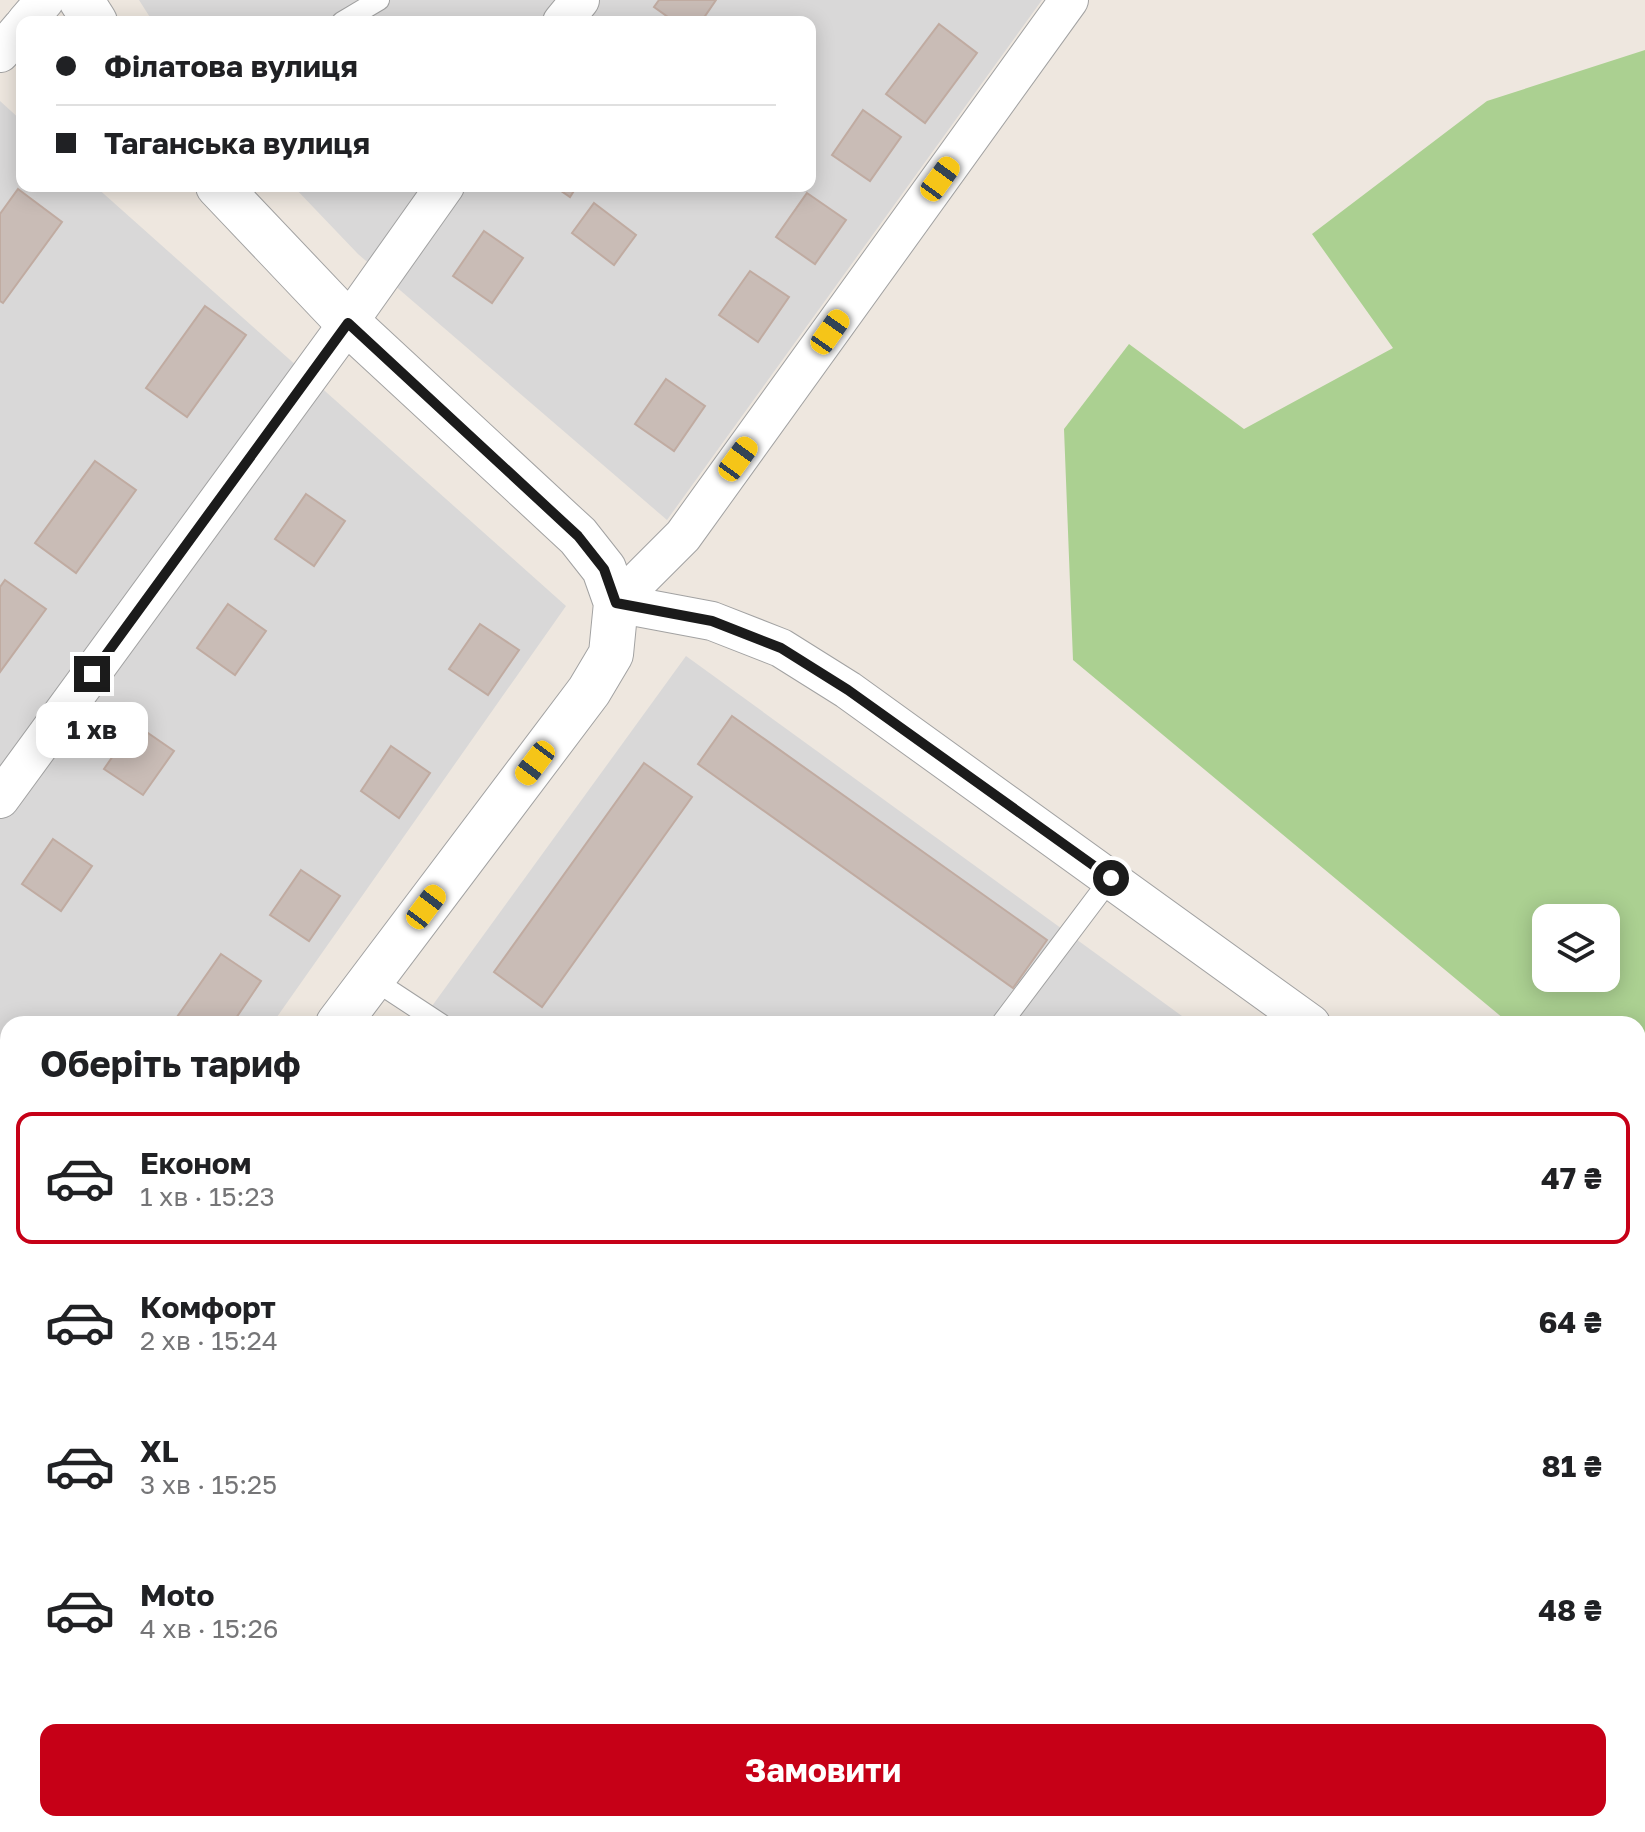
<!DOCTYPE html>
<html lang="uk">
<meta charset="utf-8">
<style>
:root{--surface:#fff;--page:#f6f6f6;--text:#202124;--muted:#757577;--line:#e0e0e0;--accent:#c60017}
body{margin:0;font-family:"Golos Text",sans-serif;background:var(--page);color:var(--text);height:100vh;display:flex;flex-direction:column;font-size:30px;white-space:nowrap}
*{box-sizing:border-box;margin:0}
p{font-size:26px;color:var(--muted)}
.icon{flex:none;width:44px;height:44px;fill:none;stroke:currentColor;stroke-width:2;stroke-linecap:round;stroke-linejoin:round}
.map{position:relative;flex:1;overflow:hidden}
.sheet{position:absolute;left:0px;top:1016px;width:1646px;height:816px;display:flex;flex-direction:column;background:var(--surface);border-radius:24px 24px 0 0;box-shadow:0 4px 20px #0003}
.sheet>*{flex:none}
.banner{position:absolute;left:16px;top:16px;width:800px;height:176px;border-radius:16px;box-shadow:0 4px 20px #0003;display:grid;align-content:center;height:176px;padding:0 40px;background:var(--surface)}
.controls{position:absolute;left:1532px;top:904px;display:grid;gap:16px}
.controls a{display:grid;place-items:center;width:88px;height:88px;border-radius:16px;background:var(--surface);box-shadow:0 4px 20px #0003;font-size:40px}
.end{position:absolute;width:36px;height:36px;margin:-18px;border:10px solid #1b1b1b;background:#fff;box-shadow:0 0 0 4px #fff}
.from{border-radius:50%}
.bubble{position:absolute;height:56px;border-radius:16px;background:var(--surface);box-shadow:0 4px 20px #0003;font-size:26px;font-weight:700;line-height:56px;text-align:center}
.car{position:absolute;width:24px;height:48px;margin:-24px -12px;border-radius:10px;box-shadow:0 0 6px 2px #0007;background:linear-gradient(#f5c518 24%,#345 0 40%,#f5c518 0 76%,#345 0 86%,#f5c518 0)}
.banner b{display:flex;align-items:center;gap:28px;height:76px;font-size:30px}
.banner b+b{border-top:2px solid var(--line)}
.banner i{width:20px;height:20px;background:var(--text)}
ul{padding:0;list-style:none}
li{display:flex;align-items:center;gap:24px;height:132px;margin:0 16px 12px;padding:0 24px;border:4px solid transparent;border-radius:16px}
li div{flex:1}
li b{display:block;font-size:30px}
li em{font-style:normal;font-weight:700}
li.current{border-color:var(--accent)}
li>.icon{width:72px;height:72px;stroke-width:1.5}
h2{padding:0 40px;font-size:36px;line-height:96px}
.cta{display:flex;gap:16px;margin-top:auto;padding:16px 40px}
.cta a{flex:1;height:92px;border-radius:16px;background:var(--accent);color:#fff;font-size:32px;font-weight:700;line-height:92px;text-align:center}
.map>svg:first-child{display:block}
.residential{fill:#d9d8d8}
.education{fill:#fffad7}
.forest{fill:#abd091;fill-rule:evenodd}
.building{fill:#c9bcb6;stroke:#c0aba1;stroke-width:2}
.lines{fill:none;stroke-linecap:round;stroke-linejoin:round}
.service-casing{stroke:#a2a2a2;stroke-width:22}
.minor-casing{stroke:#a2a2a2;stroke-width:40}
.tertiary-casing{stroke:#a2a2a2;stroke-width:46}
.service{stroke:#fff;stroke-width:20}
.minor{stroke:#fff;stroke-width:38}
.tertiary{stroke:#fff;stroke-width:44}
.route{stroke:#1b1b1b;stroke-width:10}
</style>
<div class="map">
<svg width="1645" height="1832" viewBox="0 0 1645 1832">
<rect width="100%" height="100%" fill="#eee7df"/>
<g class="residential">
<path d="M139,0H1042L667,520L358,254L293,186H810V22H153Z"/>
<path d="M0,101L22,121V186H95L566,606L272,1024H8V1400L0,1412Z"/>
<path d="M686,656L1193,1024H419Z"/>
<path d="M1638,1346L1645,1351V1832H0V1600L8,1589V1824H1638Z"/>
</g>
<path class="education" d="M1044,1824H1298L1292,1832H1055Z"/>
<path class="forest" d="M1645,50V1136L1638,1130V1024H1510L1073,660L1064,429L1129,344L1244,429L1393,348L1312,234L1487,101ZM1546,918H1606V978H1546Z"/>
<g class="building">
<path d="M659,0H716L701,22H675L654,7Z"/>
<path d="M939,24L977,53L925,123L886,94Z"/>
<path d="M863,110L901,137L870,181L832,155Z"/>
<path d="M554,186H577L570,197Z"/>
<path d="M18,189L62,222L3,303L0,301V214Z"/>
<path d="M807,193L846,220L815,264L776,237Z"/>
<path d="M594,203L636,235L614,265L572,233Z"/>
<path d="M484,231L523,258L492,303L453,276Z"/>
<path d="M750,271L789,297L758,342L719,315Z"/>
<path d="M205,306L246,335L187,417L146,388Z"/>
<path d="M666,379L705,406L674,451L635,424Z"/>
<path d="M95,461L136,490L76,573L35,543Z"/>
<path d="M306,494L345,521L314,566L275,539Z"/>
<path d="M5,580L46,609L0,672V587Z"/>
<path d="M228,604L266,631L235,675L197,648Z"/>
<path d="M480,624L519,650L488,695L449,669Z"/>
<path d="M732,716L1047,940L1013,988L698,764Z"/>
<path d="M135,724L174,751L143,795L104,769Z"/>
<path d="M391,746L430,773L399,818L361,791Z"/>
<path d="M644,763L692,797L542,1007L494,972Z"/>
<path d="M53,839L92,866L61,911L22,884Z"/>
<path d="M301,870L340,896L309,941L270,915Z"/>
<path d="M221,954L261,981L232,1024H187L177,1017Z"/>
<path d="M1638,1366L1645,1371V1464L1638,1459Z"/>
<path d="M1645,1648V1766L1638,1776V1658Z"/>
<path d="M755,1824H838L832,1832H749Z"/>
<path d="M1519,1824H1603L1598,1832H1513Z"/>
</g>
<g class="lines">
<defs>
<g id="service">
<path d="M342,22L379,0"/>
<path d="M371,978L441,1024"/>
<path d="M1001,1024L1111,878"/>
</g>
<g id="minor">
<path d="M26,22L45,0"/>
<path d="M562,22L580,0"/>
<path d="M0,53L22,27"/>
<path d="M616,603L712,621L781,648L848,690L1311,1024"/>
<path d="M616,603L683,536L1069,0"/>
<path d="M0,799L348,323L445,186"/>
<path d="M1638,1264L1645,1269"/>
<path d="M1638,1578L1645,1569"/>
<path d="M1451,1832L1457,1824"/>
</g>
<g id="tertiary">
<path d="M81,0L95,22"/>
<path d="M218,186L348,323L578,536L604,569L616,603L611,654L589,691L338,1024"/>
<path d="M0,1490L8,1479"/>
</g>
</defs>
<use href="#service" class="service-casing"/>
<use href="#minor" class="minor-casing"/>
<use href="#tertiary" class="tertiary-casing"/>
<use href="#service" class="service"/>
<use href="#minor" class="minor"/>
<use href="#tertiary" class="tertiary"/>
</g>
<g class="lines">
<path class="route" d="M92,674L348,323L578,536L604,569L616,603L712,621L781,648L848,690L1111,878"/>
</g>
</svg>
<div class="controls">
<a><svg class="icon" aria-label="layers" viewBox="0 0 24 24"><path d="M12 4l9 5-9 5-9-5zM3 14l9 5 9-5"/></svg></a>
</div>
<i class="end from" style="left:1111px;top:878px"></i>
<i class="end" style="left:92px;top:674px"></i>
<div class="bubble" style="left:36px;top:702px;width:112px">1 хв</div>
<i class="car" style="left:940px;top:179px;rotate:36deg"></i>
<i class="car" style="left:830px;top:332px;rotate:35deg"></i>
<i class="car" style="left:738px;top:459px;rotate:36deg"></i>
<i class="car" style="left:535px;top:763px;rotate:217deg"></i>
<i class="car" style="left:426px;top:907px;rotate:37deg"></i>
<div class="banner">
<b><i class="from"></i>Філатова вулиця</b>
<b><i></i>Таганська вулиця</b>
</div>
<section class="sheet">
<h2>Оберіть тариф</h2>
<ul>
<li class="current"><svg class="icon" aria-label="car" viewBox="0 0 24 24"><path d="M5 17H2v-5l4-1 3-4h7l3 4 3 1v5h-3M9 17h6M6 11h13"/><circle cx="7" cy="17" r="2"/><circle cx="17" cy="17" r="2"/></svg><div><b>Економ</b><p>1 хв · 15:23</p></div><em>47 ₴</em></li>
<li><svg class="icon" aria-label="car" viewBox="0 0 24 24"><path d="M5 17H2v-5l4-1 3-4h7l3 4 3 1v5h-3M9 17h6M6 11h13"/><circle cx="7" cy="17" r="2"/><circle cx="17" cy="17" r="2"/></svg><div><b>Комфорт</b><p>2 хв · 15:24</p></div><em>64 ₴</em></li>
<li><svg class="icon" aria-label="car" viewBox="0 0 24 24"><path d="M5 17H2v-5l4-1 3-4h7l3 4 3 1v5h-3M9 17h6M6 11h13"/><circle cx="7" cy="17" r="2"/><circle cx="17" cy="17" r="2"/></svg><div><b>XL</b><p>3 хв · 15:25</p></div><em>81 ₴</em></li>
<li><svg class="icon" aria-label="car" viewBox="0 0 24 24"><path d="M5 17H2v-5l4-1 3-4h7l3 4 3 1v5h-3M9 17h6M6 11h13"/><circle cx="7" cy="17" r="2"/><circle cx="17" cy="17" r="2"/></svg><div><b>Moto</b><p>4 хв · 15:26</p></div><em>48 ₴</em></li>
</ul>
<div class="cta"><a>Замовити</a></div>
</section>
</div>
